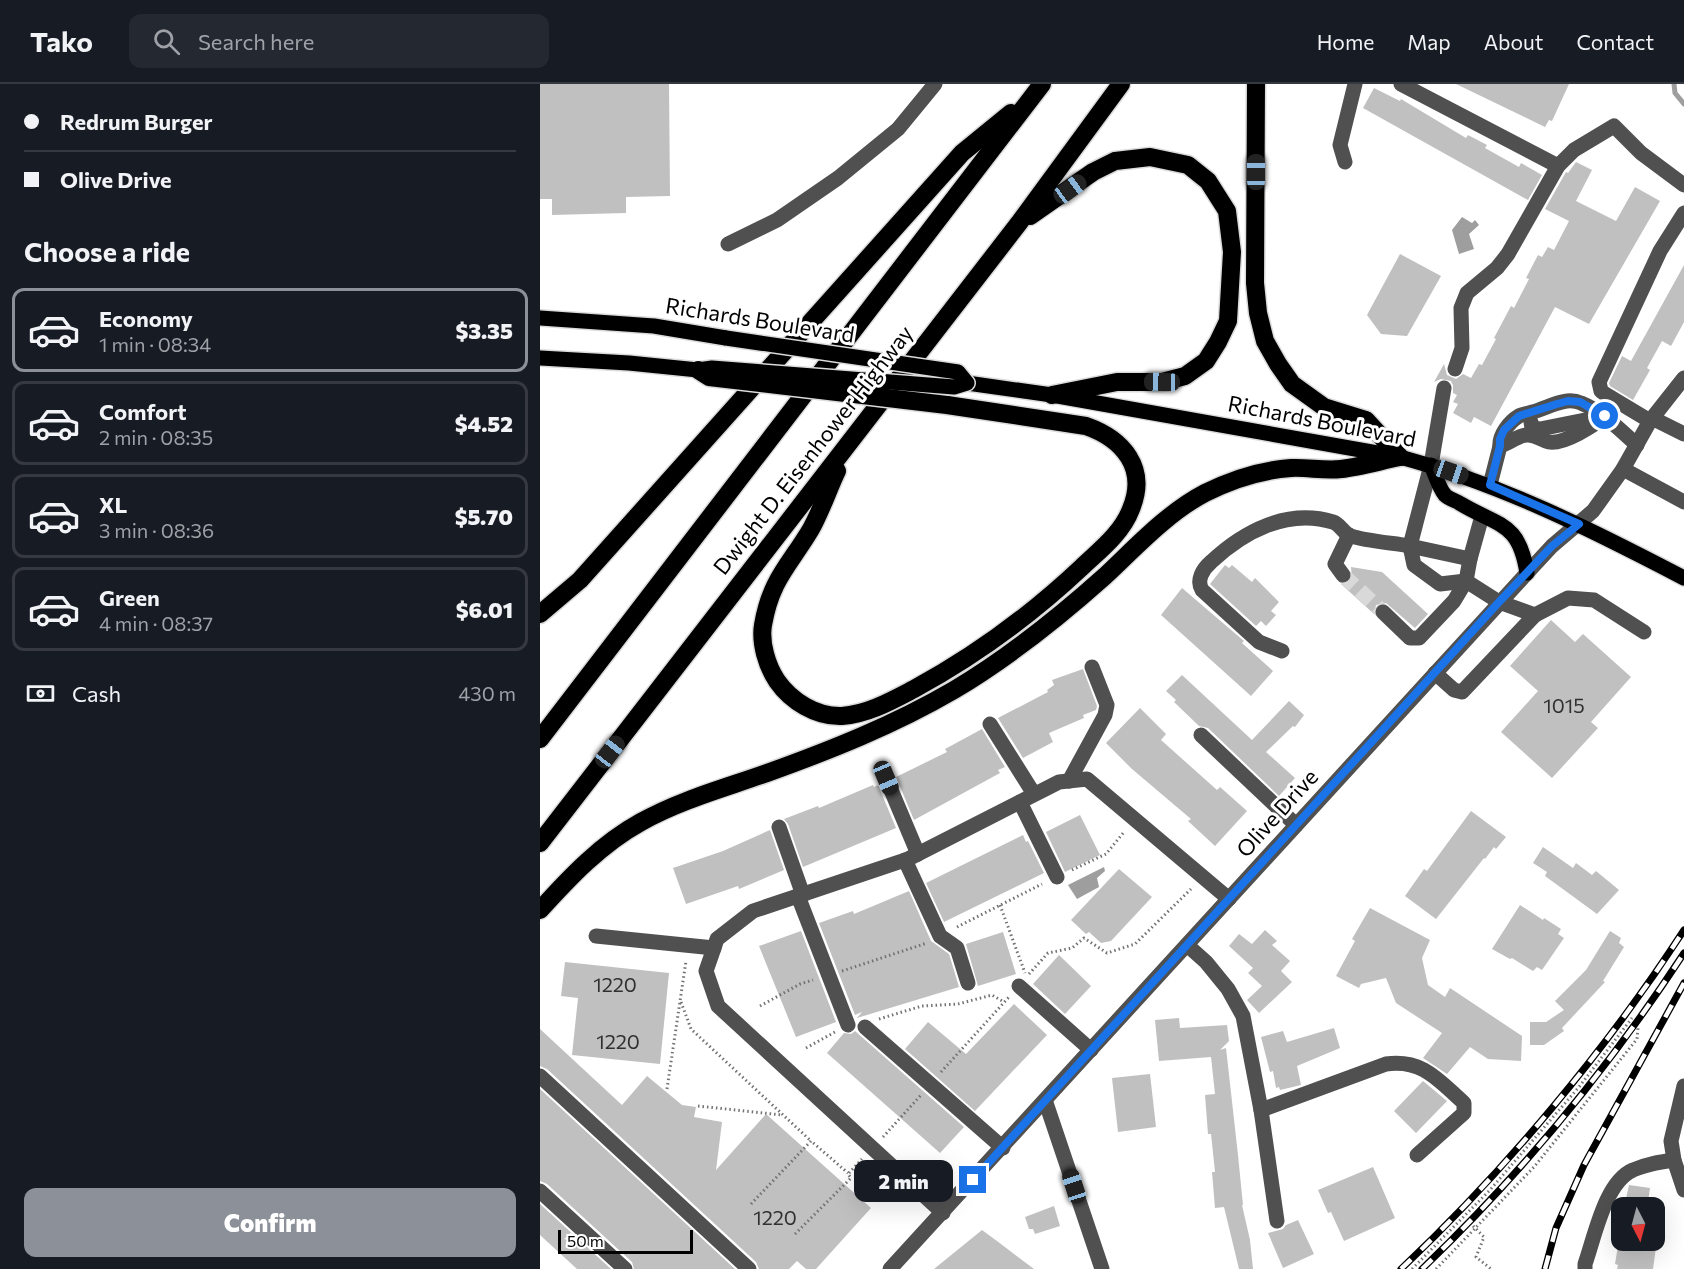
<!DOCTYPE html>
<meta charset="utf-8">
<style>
:root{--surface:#171b24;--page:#242831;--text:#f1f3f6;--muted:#9ea1a6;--line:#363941;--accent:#8c9099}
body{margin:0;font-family:Commissioner,sans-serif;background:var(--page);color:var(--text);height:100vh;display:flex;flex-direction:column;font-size:22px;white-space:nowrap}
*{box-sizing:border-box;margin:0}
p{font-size:20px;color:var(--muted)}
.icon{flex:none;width:33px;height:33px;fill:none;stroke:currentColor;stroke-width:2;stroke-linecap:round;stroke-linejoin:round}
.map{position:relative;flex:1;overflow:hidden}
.sheet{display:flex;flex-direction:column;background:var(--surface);width:540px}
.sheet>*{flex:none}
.hud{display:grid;align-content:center;height:132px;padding:0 24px;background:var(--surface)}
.needle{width:39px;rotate:174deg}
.controls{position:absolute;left:1071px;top:1113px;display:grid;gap:12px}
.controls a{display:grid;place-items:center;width:54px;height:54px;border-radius:12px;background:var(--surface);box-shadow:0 6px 24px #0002;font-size:30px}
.scale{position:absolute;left:18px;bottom:15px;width:135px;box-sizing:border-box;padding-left:6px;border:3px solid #000;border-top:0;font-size:16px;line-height:21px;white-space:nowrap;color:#000;-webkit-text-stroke:4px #fff;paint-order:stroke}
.end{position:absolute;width:27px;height:27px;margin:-14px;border:8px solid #1a73e8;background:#fff;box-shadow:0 0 0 3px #fff}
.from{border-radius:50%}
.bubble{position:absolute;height:42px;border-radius:12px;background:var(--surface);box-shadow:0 6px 24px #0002;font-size:20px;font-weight:800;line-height:42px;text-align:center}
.car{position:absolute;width:18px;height:36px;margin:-18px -9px;border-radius:8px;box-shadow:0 0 4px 2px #0007;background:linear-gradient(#222 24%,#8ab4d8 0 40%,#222 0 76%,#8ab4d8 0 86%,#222 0)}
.hud b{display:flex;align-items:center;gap:21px;height:57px;font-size:22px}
.hud b+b{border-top:2px solid var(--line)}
.hud i{width:15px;height:15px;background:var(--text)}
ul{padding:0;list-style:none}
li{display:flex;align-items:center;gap:18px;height:84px;margin:0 12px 9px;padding:0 12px;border:3px solid var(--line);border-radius:12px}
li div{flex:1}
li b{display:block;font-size:22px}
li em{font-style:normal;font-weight:800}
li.current{border-color:var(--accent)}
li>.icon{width:54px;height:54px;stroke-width:1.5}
h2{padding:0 24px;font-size:27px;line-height:72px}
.pay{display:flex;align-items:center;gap:15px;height:66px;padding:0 24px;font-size:22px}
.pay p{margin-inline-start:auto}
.cta{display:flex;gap:12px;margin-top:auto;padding:12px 24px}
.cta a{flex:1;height:69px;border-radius:12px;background:var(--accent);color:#fff;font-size:24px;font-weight:800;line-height:69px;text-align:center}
header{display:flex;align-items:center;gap:36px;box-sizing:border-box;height:84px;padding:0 30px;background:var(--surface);border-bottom:2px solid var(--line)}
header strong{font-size:28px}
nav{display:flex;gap:33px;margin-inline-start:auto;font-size:21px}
.search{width:420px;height:54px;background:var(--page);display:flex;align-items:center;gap:15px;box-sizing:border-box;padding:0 21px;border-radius:12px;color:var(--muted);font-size:22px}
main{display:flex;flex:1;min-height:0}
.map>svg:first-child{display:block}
.water{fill:#9e9e9e}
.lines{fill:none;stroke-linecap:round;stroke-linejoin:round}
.stream{stroke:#9e9e9e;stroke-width:5}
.building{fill:#c0c0c0}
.minor-tunnel{stroke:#d9d9d9;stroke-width:15;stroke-dasharray:15 8;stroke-linecap:butt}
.major-casing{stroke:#dbdbdb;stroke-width:18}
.highway-casing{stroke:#dbdbdb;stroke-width:21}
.path{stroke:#727272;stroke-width:3;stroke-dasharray:1.5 3;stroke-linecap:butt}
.minor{stroke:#505050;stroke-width:15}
.major{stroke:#000;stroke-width:15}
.highway{stroke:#000;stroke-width:18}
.rail-casing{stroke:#000;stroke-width:7}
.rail{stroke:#fff;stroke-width:4.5;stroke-dasharray:14;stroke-linecap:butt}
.major-bridge-casing{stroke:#dbdbdb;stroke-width:18;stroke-linecap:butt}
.highway-bridge-casing{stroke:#dbdbdb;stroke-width:21;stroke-linecap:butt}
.major-bridge{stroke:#000;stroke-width:15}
.highway-bridge{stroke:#000;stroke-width:18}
.route{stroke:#1a73e8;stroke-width:8}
.labels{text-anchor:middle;stroke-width:6;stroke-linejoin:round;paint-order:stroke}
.number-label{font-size:20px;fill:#303030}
.street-label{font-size:22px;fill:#000;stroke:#fff}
</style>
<header>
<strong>Tako</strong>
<div class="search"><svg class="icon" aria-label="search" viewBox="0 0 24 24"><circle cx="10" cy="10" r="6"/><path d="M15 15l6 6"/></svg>Search here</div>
<nav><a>Home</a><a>Map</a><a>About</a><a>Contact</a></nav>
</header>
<main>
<section class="sheet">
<div class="hud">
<b><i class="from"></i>Redrum Burger</b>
<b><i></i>Olive Drive</b>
</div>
<h2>Choose a ride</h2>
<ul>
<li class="current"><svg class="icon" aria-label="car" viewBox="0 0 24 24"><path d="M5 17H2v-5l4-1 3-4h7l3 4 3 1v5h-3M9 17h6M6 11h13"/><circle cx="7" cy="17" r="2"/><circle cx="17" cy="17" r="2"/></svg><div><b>Economy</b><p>1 min · 08:34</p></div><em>$3.35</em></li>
<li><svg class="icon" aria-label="car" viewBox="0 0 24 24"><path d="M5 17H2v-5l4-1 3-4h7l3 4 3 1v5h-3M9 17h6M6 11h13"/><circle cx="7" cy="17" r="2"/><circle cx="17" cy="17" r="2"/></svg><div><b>Comfort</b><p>2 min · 08:35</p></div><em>$4.52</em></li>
<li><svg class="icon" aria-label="car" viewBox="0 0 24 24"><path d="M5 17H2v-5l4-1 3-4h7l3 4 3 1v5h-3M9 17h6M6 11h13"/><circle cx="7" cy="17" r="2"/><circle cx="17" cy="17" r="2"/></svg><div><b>XL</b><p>3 min · 08:36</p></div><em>$5.70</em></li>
<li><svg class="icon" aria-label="car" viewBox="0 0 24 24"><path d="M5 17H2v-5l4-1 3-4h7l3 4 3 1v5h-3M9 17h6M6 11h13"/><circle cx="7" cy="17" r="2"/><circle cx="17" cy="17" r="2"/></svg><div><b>Green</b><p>4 min · 08:37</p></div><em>$6.01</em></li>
</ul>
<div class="pay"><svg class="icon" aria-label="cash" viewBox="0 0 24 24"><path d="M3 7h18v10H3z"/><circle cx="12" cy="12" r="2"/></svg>Cash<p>430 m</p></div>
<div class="cta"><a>Confirm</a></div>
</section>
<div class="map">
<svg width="1144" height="1185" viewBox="0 0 1144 1185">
<rect width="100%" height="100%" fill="#fff"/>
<g class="water">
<path d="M922,133L932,139L935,136L939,141L929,150L934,165L919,170L912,146Z"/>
<path d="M564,783L565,787L557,794L559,803L537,815L528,801Z"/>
</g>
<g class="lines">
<path class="stream" d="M1134,0L1135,9L1144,20"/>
</g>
<g class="building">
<path d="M0,0H129L130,112L86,113V129L12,131V115H0Z"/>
<path d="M916,0H1029L1012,37L1009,36L1005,43Z"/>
<path d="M834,4L860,17L861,15L926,54L928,51L947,61L945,64L979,83L981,79L1002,91L988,116L823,24Z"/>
<path d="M1036,78L1052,86L1036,117L1076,137L1095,103L1120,117L1049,240L1015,223L951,342L934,333L931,339L913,329L918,320L913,318L917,311L913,309V301L911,297L901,295L894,298L904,280L907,291L916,295L923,290L931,294L939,280L942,281L956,255L954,254L971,222L974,224L989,195L986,194L998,171L1002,173L1008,163L1014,166L1029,137L1005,125L1026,88L1028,89Z"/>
<path d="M860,170L901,192L867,252L841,250L827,231Z"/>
<path d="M1144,181V238L1131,262L1122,257L1107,284L1110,286L1093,316L1070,302L1069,299L1082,272L1091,277Z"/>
<path d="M685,481L689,484L692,481L712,498L715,494L739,518L731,527L736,531L726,542L721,537L716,542L670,500Z"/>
<path d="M811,483L842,488L888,530L875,544L846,519L836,521L834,530L801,500L808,499L812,495Z"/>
<path d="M642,504L704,557L702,559L733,587L711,612L621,531Z"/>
<path d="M1011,536L1035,558L1043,550L1091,593L1051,638L1058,644L1012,694L961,648L998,607L970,582Z"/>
<path d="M543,585L557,622L556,626L543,631L544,634L509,649L513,658L483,674L458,634L508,608L507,606L514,601L512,596Z"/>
<path d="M642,591L712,656L749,617L764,631L755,643L753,642L726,668L755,694L739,712L668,644L659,642L634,618L636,616L626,607Z"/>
<path d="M600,624L626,650L621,656L677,706L680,703L707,727L675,762L648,737L651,735L592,685L566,659Z"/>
<path d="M442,645L465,683L458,686L460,689L374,736L356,693L407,668L405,665Z"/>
<path d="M333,701L334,703L338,701L356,744L263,783L248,740L244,735L278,722L279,724Z"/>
<path d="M931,727L966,753L956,765L954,763L945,775L944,774L896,835L865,812L884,785L887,787Z"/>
<path d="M540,731L560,771L525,788L506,748Z"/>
<path d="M230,746L244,786L199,805L198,802L146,820L133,784L183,767Z"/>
<path d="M483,751L486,758L488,757L504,789L404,838L386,799Z"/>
<path d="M1003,763L1033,784L1036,779L1052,791L1056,787L1079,806L1057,830L1005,792L1007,788L993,779Z"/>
<path d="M579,785L612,813L571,857L561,859L549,848L546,850L531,836Z"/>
<path d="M369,807L391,857L409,870L419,903L317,934L322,928L315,931L279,839L313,827L314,830Z"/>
<path d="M980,821L1003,836L1004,834L1021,845L1018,850L1024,854L1002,886L997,883L993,887L972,874L970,875L952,865Z"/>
<path d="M830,824L890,856L882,874L888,901L905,913L910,904L982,952L981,977L948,975L930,963L907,990L883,974L902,949L856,919L846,894L821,900L819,904L796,892L815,857L812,855Z"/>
<path d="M725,846L737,857L732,861L750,877L741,887L752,898L719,929L707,916L722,902L708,889L713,884L689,862L699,850L712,860Z"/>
<path d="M261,847L296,938L256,953L219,862Z"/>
<path d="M1070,847L1081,854L1079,859L1084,863L1063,897L1065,898L1022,944L1024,947L1004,961H990V938H1006L1024,926L1015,917L1046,886Z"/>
<path d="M463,848L476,890L438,902L426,860Z"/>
<path d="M519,871L551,902L525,930L493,900Z"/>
<path d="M25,878L129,889L120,980L32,971L38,914L21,912Z"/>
<path d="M474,920L507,951L435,1027L365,965L388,938L426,970Z"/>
<path d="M639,934L640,944L687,941L689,957L680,966L686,964L698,1071L703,1121H702L710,1156L713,1185H699L684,1123L675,1124L672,1088H675L671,1050H668L665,1011L675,1010L671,973L619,977L615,936Z"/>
<path d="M794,944L800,964L757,982L761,1001L740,1006L739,1003L736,1004L733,987L730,988L721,953L743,947L747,958Z"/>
<path d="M0,945L82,1021L107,992L142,1021L156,1023L154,1033L182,1038L176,1086L226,1030L331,1124L276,1185H266L257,1177L249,1185H219L216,1178L7,985L0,982Z"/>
<path d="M315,947L424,1043L400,1069L287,969L304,949L311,950Z"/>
<path d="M610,990L616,1043L578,1048L572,994Z"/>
<path d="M883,997L907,1017L876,1049L854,1027Z"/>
<path d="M0,1005L195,1185H94L92,1178L7,1100L0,1097Z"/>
<path d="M833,1083L855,1134L804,1157L791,1128L788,1129L778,1106Z"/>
<path d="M1089,1101L1110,1104L1107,1124H1084Z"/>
<path d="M0,1120L71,1185H37L0,1151Z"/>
<path d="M514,1122L520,1142L495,1150L493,1145H489L485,1133Z"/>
<path d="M758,1136L774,1170L743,1184L728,1149L743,1145L746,1141Z"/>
<path d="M442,1146L457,1157L494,1185H394Z"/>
<path d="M1079,1156H1117L1113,1185H1077L1078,1181L1075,1180Z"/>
</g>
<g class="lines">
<path class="minor-tunnel" d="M803,491L843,528"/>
<defs>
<g id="major">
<path d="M0,234L114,242L186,254"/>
<path d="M0,274L89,279L158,286"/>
<path d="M427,299L512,311L860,373C961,400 1052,446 1144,494"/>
<path d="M891,381C895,390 899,404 905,411C909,415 917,417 921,420C960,443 979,438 987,489"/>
</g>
<g id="highway">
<path d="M716,0L715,199L718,229L725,257L738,280L752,300L784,323L826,336L860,373"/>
<path d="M490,132L553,88L575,77L610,73L648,81L668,97L687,127L692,168L688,237L678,258L666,277L645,292L622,298H577L512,311"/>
<path d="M297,387C288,406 281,427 271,445C249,482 231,495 223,541C220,559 227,582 237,597C251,617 276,633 302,632C328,630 351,617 374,605C435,572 491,531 542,483C560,466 582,449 591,425C608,384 583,355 546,342L407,321"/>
<path d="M0,530L40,496L422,69L471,29"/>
<path d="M0,655L502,0"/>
<path d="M0,759L479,139L581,0"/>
<path d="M0,826C30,793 61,760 101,738C140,716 185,704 227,689C291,666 354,641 414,606C468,574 518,534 565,492C596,463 627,429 665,409C691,396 722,386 751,384C767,383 784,387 801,385C820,383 840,377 860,373"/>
</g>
</defs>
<use href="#major" class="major-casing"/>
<use href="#highway" class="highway-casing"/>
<g class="path">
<path d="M532,786L566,770L584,748"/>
<path d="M460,821L485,889"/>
<path d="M417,843L502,800"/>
<path d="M302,887L387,859"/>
<path d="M489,890L508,869L532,864L544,854L567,869L595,860L651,805"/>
<path d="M141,918L151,945L271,1057"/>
<path d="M220,922L260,900L273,896"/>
<path d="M339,935L382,922L418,920L452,911L464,918"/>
<path d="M266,964L295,948"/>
<path d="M401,988L469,913"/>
<path d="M127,1005L146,877"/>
<path d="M158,1022L242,1031"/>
<path d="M343,1053L381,1011"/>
<path d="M211,1120L271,1057L308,1089"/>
<path d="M933,1142L944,1153L936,1173L951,1185"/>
<path d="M255,1150L311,1094L308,1090L322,1075"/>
<path d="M872,1185L950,1106L1039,1003L1092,934"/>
<path d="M896,1185L994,1083L1097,955L1098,944"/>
</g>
<g class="minor">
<path d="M861,0L1018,82"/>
<path d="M805,78L800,61L815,0"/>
<path d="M188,160L237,136L298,94L358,45L395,0"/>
<path d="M915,285L922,264L921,224L927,209L957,184L968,170L1018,82L1034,66L1074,42L1101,69L1144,101"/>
<path d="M1112,334L1144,350"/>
<path d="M1110,337L1065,310L1061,307L1059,298L1120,167L1144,129"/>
<path d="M991,338L992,344L1000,345L1060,333"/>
<path d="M960,362C969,359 978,352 986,351C995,350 1001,356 1009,358C1023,361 1055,341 1065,332"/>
<path d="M1083,385L1144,418"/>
<path d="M950,401L960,362C959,351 969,338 979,332C982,330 988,330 992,328C1008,324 1025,312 1041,319C1063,328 1080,346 1097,361"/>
<path d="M930,475L870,462L874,481L900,500L926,497L959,518L995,531L1028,514L1054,516L1104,548"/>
<path d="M803,491L795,480L809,451"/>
<path d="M843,528L870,554H879L914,517L926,497L930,475L942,432"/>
<path d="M742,567L719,558L662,506C656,496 663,485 671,478C703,448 747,424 793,438C800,440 803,449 811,452C826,457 853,459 870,462L891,381L904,304"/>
<path d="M895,589L914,606L922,608L995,531"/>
<path d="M450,640L494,710"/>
<path d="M661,651L756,741"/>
<path d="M346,694L378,770"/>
<path d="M529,697L565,631L567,621L552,583"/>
<path d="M480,718L517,793"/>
<path d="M239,743L263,811"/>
<path d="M365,776L400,852L417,864L428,899"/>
<path d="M258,812L308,941"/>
<path d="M56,852L174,864"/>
<path d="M647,861L666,878L688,905L703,932L721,1026L737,1137"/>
<path d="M479,902L551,966"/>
<path d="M325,943L463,1064"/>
<path d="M0,992L209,1185"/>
<path d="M1144,1002L1131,1057L1134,1076L1144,1106"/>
<path d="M505,1016L562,1185"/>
<path d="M721,1026L846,980C883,975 898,996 924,1019V1029L877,1071"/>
<path d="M0,1107L85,1185"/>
<path d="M403,1129L178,922L166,887L174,864L177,855L213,827L368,775L519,698L547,695L689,815"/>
<path d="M350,1185L987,489L1012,462L1053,427L1083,385L1110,337L1144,294"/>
<path d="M1045,1185V1180C1055,1152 1065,1098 1093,1086C1106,1080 1120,1078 1134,1076"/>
</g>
<use href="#major" class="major"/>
<use href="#highway" class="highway"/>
<defs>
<g id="rail">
<path d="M861,1185C964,1088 1067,965 1144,846"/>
<path d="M882,1185C981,1090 1069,984 1144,869"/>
<path d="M1005,1185L1016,1144L1044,1081L1144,899"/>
</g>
</defs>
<use href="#rail" class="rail-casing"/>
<use href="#rail" class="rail"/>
<defs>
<path id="major-bridge" d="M158,286L172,284L414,303L427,299L418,288L186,254"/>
<path id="highway-bridge" d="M158,286L169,293L407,321"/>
</defs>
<use href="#major-bridge" class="major-bridge-casing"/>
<use href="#highway-bridge" class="highway-bridge-casing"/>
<use href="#major-bridge" class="major-bridge"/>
<use href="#highway-bridge" class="highway-bridge"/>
</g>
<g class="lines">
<path class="route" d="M433,1096L959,518L1012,462L1039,440L950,401L960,362V355L964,346L979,332L1017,320L1028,317L1040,318L1065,332"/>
</g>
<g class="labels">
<g class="number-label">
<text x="1024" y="629">1015</text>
<text x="75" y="908">1220</text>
<text x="78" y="965">1220</text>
<text x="235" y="1141">1220</text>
</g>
<g class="street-label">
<text transform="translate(220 236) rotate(9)" y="8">Richards Boulevard</text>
<text transform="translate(782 337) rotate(11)" y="8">Richards Boulevard</text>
<text transform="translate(273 366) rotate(-52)" y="8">Dwight D. Eisenhower Highway</text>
<text transform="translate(737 729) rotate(-48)" y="8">Olive Drive</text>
</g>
</g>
</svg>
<div class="controls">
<a><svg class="needle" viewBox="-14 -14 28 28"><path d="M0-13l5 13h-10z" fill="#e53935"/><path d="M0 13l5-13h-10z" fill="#9ea1a6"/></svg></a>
</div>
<div class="scale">50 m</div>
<i class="end from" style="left:1065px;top:332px"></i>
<i class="end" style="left:433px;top:1096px"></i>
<div class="bubble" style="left:314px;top:1076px;width:99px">2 min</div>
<i class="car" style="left:716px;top:88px;rotate:0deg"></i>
<i class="car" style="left:530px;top:105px;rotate:54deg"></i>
<i class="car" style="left:622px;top:298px;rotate:271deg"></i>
<i class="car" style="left:911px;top:388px;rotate:109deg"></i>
<i class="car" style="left:70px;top:668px;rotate:38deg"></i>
<i class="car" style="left:346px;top:694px;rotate:157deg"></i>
<i class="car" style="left:534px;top:1102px;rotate:342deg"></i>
</div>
</main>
